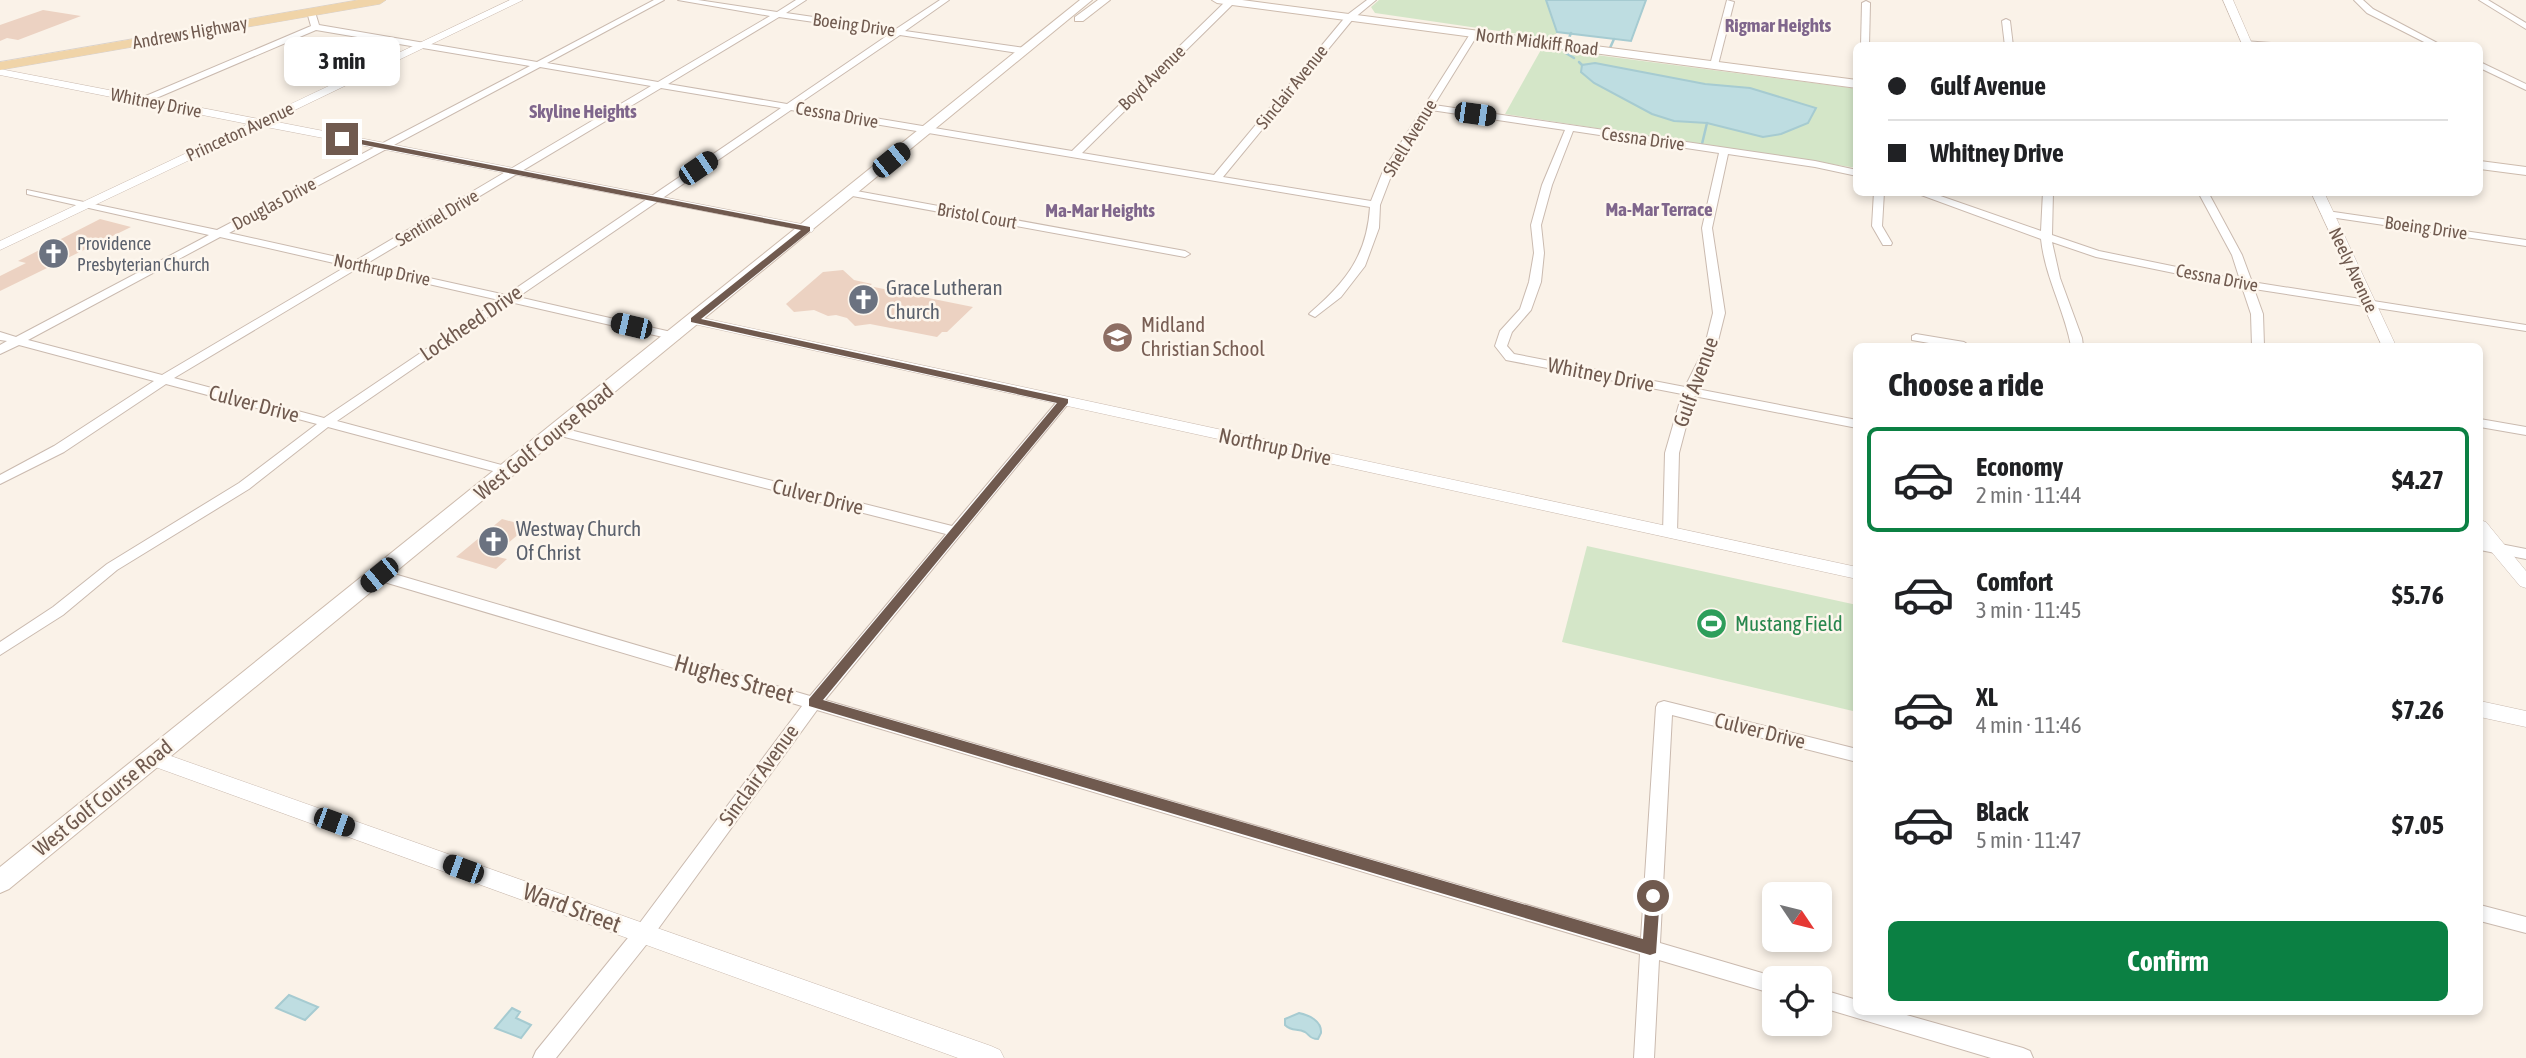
<!DOCTYPE html>
<meta charset="utf-8">
<style>
:root{--surface:#fff;--page:#f2f2f2;--text:#202124;--muted:#757577;--line:#e0e0e0;--accent:#0b8043}
body{margin:0;font-family:"Asap Condensed",sans-serif;background:var(--page);color:var(--text);height:100vh;display:flex;flex-direction:column;font-size:26px;white-space:nowrap}
*{box-sizing:border-box;margin:0}
p{font-size:23px;color:var(--muted)}
.icon{flex:none;width:38px;height:38px;fill:none;stroke:currentColor;stroke-width:2;stroke-linecap:round;stroke-linejoin:round}
.map{position:relative;flex:1;overflow:hidden}
.drawer{position:absolute;left:1853px;top:343px;width:630px;height:672px;display:flex;flex-direction:column;background:var(--surface);border-radius:10px;box-shadow:0 4px 10px #0003}
.drawer>*{flex:none}
.top-card{position:absolute;left:1853px;top:42px;width:630px;height:154px;border-radius:10px;box-shadow:0 4px 10px #0003;display:grid;align-content:center;height:154px;padding:0 35px;background:var(--surface)}
.needle{width:46px;rotate:125deg}
.fabs{position:absolute;left:1762px;top:882px;display:grid;gap:14px}
.fabs a{display:grid;place-items:center;width:70px;height:70px;border-radius:10px;background:var(--surface);box-shadow:0 4px 10px #0003;font-size:35px}
.end{position:absolute;width:32px;height:32px;margin:-16px;border:9px solid #705a4f;background:#fff;box-shadow:0 0 0 4px #fff}
.from{border-radius:50%}
.bubble{position:absolute;height:49px;border-radius:10px;background:var(--surface);box-shadow:0 4px 10px #0003;font-size:23px;font-weight:700;line-height:49px;text-align:center}
.car{position:absolute;width:21px;height:42px;margin:-21px -10px;border-radius:9px;box-shadow:0 0 5px 2px #0007;background:linear-gradient(#222 24%,#8ab4d8 0 40%,#222 0 76%,#8ab4d8 0 86%,#222 0)}
.top-card b{display:flex;align-items:center;gap:24px;height:66px;font-size:26px}
.top-card b+b{border-top:2px solid var(--line)}
.top-card i{width:18px;height:18px;background:var(--text)}
ul{padding:0;list-style:none}
li{display:flex;align-items:center;gap:21px;height:105px;margin:0 14px 10px;padding:0 21px;border:4px solid transparent;border-radius:10px}
li div{flex:1}
li b{display:block;font-size:26px}
li em{font-style:normal;font-weight:700}
li.selected{border-color:var(--accent)}
li>.icon{width:63px;height:63px;stroke-width:1.5}
h2{padding:0 35px;font-size:32px;line-height:84px}
.button{display:flex;gap:14px;margin-top:auto;padding:14px 35px}
.button a{flex:1;height:80px;border-radius:10px;background:var(--accent);color:#fff;font-size:28px;font-weight:700;line-height:80px;text-align:center}
.map>svg:first-child{display:block}
.green{fill:#d4e6c8}
.water{fill:#bedde1;stroke:#a6cbd1;stroke-width:2}
.lines{fill:none;stroke-linecap:round;stroke-linejoin:round}
.stream{stroke:#a6cbd1;stroke-width:2.5}
.building{fill:#ecd2c2}
.minor-casing{stroke:#cabaaf;stroke-width:2}
.tertiary-casing{stroke:#cabaaf;stroke-width:1}
.secondary-casing{stroke:#cdbbad;stroke-width:2}
.primary-casing{stroke:#d7d1ce;stroke-width:1}
.minor{fill:#fff;fill-rule:evenodd}
.tertiary{fill:#fff;fill-rule:evenodd}
.secondary{fill:#fff;fill-rule:evenodd}
.primary{fill:#f0d4a8;fill-rule:evenodd}
.route{fill:#705a4f}
.labels{text-anchor:middle;stroke-width:5;stroke-linejoin:round;paint-order:stroke}
.far-street-label{font-size:18px;fill:#705a4f;stroke:#fdf6ed}
.far-worship-label{font-size:18px;fill:#5b616d;stroke:#fdf6ed;text-anchor:start}
.far-neighbourhood-label{font-size:19px;font-weight:bold;fill:#7f668c;stroke:#fdf6ed}
.worship-label{font-size:21px;fill:#5b616d;stroke:#fdf6ed;text-anchor:start}
.street-label{font-size:21px;fill:#705a4f;stroke:#fdf6ed}
.education-label{font-size:21px;fill:#785e54;stroke:#fdf6ed;text-anchor:start}
.leisure-label{font-size:21px;fill:#27864d;stroke:#fdf6ed;text-anchor:start}
.near-street-label{font-size:24px;fill:#705a4f;stroke:#fdf6ed}
</style>
<div class="map">
<svg width="2526" height="1058" viewBox="0 0 2526 1058">
<rect width="100%" height="100%" fill="#faf2e8"/>
<g class="green">
<path d="M1379,0H1550L1557,32L1554,39L1375,13L1371,7Z"/>
<path d="M1542,48L1852,88L1857,93V168L1505,114Z"/>
<path d="M1587,546L1857,605V712L1562,642Z"/>
</g>
<g class="water">
<path d="M1546,0H1646L1631,41L1557,32Z"/>
<path d="M1595,63L1705,84L1750,88L1816,108L1808,123L1781,134L1763,137L1707,123L1674,121L1652,114L1594,83L1581,72L1582,65Z"/>
<path d="M289,995L318,1007L305,1020L276,1008Z"/>
<path d="M512,1008L520,1012L516,1018L531,1025L521,1038L495,1028Z"/>
<path d="M1299,1013C1309,1015 1322,1021 1321,1033L1318,1039C1309,1039 1310,1035 1305,1032C1297,1028 1292,1032 1285,1025V1019Z"/>
</g>
<g class="lines">
<g class="stream">
<path d="M1567,43L1571,33"/>
<path d="M1610,48L1614,39"/>
<path d="M1565,49L1564,52L1574,58"/>
<path d="M1579,62L1582,65"/>
<path d="M1702,144L1707,123"/>
</g>
</g>
<g class="building">
<path d="M43,10L81,16L18,40L7,38L0,41V25Z"/>
<path d="M100,219L131,227L0,291V276L26,263L18,261Z"/>
<path d="M843,270L854,280L872,284L869,286L973,307L947,332H942L937,337L870,324L855,326L847,318L836,315L828,316L814,310L794,312L786,304L823,272Z"/>
<path d="M502,519L528,526L493,556L507,559L496,569L456,557Z"/>
</g>
<g class="lines">
<defs>
<g id="minor">
<path d="M654,0H664L547,63L658,82L770,16L678,0H698L777,12L796,0H806L786,13L896,29L940,0H949L905,31L1025,48L1029,51L1025,54L900,35L797,105L1072,151L1227,0H1233V4L1082,153L1214,175L1347,15L1367,0H1376L1353,19L1223,177L1371,201L1383,171L1470,34L1477,32L1478,34L1434,105L1815,161L1857,170V176L1815,167L1728,154L1712,228L1725,313L1716,349L1697,389L1857,420V428L1694,396L1679,453L1677,533L1675,536H1665L1663,533L1665,453L1682,394L1506,360L1495,346L1500,331L1520,309L1529,282L1534,253L1531,225L1542,185L1565,130L1431,110L1393,171L1380,205L1379,228L1365,266L1341,297L1315,317L1309,314L1311,312C1346,282 1367,255 1370,207L791,110L518,297L680,334V338L676,340L510,302L337,421L513,468L515,471L513,474L508,475L328,427L249,489L117,570L63,615L0,655V642L53,607L107,564L239,483L317,424L166,384L64,452L0,484V475L54,446L154,381L19,345L0,354V345L7,341L0,340V332L16,337L209,235L31,195L27,194V190L217,230L530,66L316,30L147,102H141V98L311,26L307,12L311,10L315,12L319,25L537,62ZM779,17L891,33L787,104L668,84ZM540,67L651,86L355,261L229,233ZM661,88L781,108L506,295L366,264ZM1573,131L1719,153L1702,228L1713,313L1704,349L1685,387L1514,354L1507,346L1512,332L1531,310L1541,282L1544,253L1541,225L1552,185ZM220,237L347,266L162,375L28,340ZM358,268L499,300L324,418L174,378Z"/>
<path d="M1727,0L1734,2L1718,65L1714,68L1710,65Z"/>
<path d="M2354,0H2363L2373,9L2443,46H2432L2367,13Z"/>
<path d="M2479,0H2488L2526,23V29Z"/>
<path d="M1866,1L1870,3L1869,46H1861L1862,3Z"/>
<path d="M2006,19L2010,21L2013,46H2005L2002,21Z"/>
<path d="M2244,41L2271,43L2275,46L2247,45H2244Z"/>
<path d="M2480,62L2526,84V90L2480,68Z"/>
<path d="M851,190L1185,251L1190,254L1185,257L847,195L846,193Z"/>
<path d="M1874,192H1884L1882,226L1892,243L1891,245H1883L1872,226Z"/>
<path d="M1913,192H1929L2041,231L2043,192H2053L2052,235L2099,251L2240,280L2232,255L2198,192H2208L2242,255L2252,282L2526,325V331L2254,289L2263,314L2264,346H2252L2251,314L2242,287L2096,257L2052,242L2060,278L2082,338L2083,346H2071C2064,309 2045,277 2041,239Z"/>
<path d="M2327,211L2526,240V246L2323,216V212Z"/>
<path d="M1916,334L1964,342L1970,346H1946L1912,340V336Z"/>
<path d="M1064,397L1068,398L1070,401L1068,404L825,700L1641,938L1656,707L1658,703L1664,701L1857,749V762L1672,715L1660,943L1779,978H1774V994L1659,960L1654,1058H1634L1640,954L817,710L650,940L556,1058H533L536,1051L636,928L802,706L374,579L372,575L374,571H384L810,696L946,534L553,434L552,431L553,428L558,427L952,526L1060,398Z"/>
<path d="M2480,419L2526,427V435L2480,427Z"/>
<path d="M2480,540L2526,549V559L2480,550Z"/>
<path d="M2480,905L2526,917V933L2480,921Z"/>
<path d="M1820,989L1857,1000V1012H1896L2023,1048L2030,1051L2033,1058H1991L1820,1007Z"/>
</g>
<g id="tertiary">
<path d="M510,0H523L272,121L807,225L814,229L812,232L261,126L0,250V241L248,124L0,75V69L259,119Z"/>
<path d="M2223,0H2233L2253,46H2243Z"/>
<path d="M2311,192H2324L2396,346H2382Z"/>
<path d="M694,316L1857,567V579L689,323L687,320L689,317Z"/>
<path d="M2480,520L2486,522L2526,571V588L2520,586L2480,538Z"/>
<path d="M2480,701L2526,711V727L2480,717Z"/>
<path d="M154,750L991,1046L1000,1050L1004,1058H958L147,764L144,758L147,752Z"/>
</g>
<g id="secondary">
<path d="M1080,0H1092L9,889L0,893V867Z"/>
<path d="M1098,0H1110L1083,21H1075V17Z"/>
<path d="M1212,0H1242L1857,80V88L1217,3Z"/>
<path d="M2480,161L2526,167V175L2480,169Z"/>
</g>
<path id="primary" d="M358,0H386L380,4L0,70V62Z"/>
</defs>
<use href="#minor" class="minor-casing"/>
<use href="#tertiary" class="tertiary-casing"/>
<use href="#secondary" class="secondary-casing"/>
<use href="#primary" class="primary-casing"/>
<use href="#minor" class="minor"/>
<use href="#tertiary" class="tertiary"/>
<use href="#secondary" class="secondary"/>
<use href="#primary" class="primary"/>
</g>
<path class="route" d="M342,136L810,227V231L701,319L1068,399V403L823,700L1643,939L1646,896L1653,889L1660,896L1656,953L1650,955L809,706V699L1057,403L691,322V318L801,230L339,140Z"/>
<defs>
<symbol id="church-disc" viewBox="-11 -11 22 22"><circle r="9.5" fill="#6b7280" stroke="#fdf6ed"/><path d="M-1.2-6h2.4v3.5h3.3v2.4h-3.3V6h-2.4V-.1h-3.3v-2.4h3.3Z" fill="#fff"/></symbol>
<symbol id="school-disc" viewBox="-11 -11 22 22"><circle r="9.5" fill="#8d6e63" stroke="#fdf6ed"/><path d="M0-5L7-2L0 1L-7-2ZM-4 1L0 2.5L4 1V4Q0 6-4 4Z" fill="#fff"/></symbol>
<symbol id="stadium-disc" viewBox="-11 -11 22 22"><circle r="9.5" fill="#2e9e5b" stroke="#fdf6ed"/><path d="M0-5a6.5 5 0 1 0 0 10a6.5 5 0 1 0 0-10ZM-3.5-1.8h7v3.6h-7Z" fill="#fff"/></symbol>
</defs>
<g fill-rule="evenodd">
<use href="#church-disc" x="36" y="236" width="35" height="35"/>
<use href="#church-disc" x="846" y="282" width="35" height="35"/>
<use href="#school-disc" x="1100" y="320" width="35" height="35"/>
<use href="#church-disc" x="476" y="524" width="35" height="35"/>
<use href="#stadium-disc" x="1694" y="606" width="35" height="35"/>
</g>
<g class="labels">
<g class="far-street-label">
<text transform="translate(854 25) rotate(8)" y="6">Boeing Drive</text>
<text transform="translate(190 33) rotate(-10)" y="6">Andrews Highway</text>
<text transform="translate(1537 42) rotate(7)" y="6">North Midkiff Road</text>
<text transform="translate(1152 78) rotate(-44)" y="6">Boyd Avenue</text>
<text transform="translate(1292 87) rotate(-51)" y="6">Sinclair Avenue</text>
<text transform="translate(156 103) rotate(11)" y="6">Whitney Drive</text>
<text transform="translate(837 115) rotate(10)" y="6">Cessna Drive</text>
<text transform="translate(240 132) rotate(-25)" y="6">Princeton Avenue</text>
<text transform="translate(1410 138) rotate(-59)" y="6">Shell Avenue</text>
<text transform="translate(1643 139) rotate(8)" y="6">Cessna Drive</text>
<text transform="translate(274 204) rotate(-28)" y="6">Douglas Drive</text>
<text transform="translate(977 216) rotate(10)" y="6">Bristol Court</text>
<text transform="translate(437 218) rotate(-31)" y="6">Sentinel Drive</text>
<text transform="translate(2426 228) rotate(8)" y="6">Boeing Drive</text>
<text transform="translate(382 270) rotate(12)" y="6">Northrup Drive</text>
<text transform="translate(2353 270) rotate(65)" y="6">Neely Avenue</text>
<text transform="translate(2217 278) rotate(11)" y="6">Cessna Drive</text>
</g>
<g class="far-worship-label">
<text x="77" y="250">Providence<tspan x="77" dy="21">Presbyterian Church</tspan></text>
</g>
<g class="far-neighbourhood-label">
<text x="1778" y="32">Rigmar Heights</text>
<text x="583" y="118">Skyline Heights</text>
<text x="1659" y="216">Ma-Mar Terrace</text>
<text x="1100" y="217">Ma-Mar Heights</text>
</g>
<g class="worship-label">
<text x="886" y="295">Grace Lutheran<tspan x="886" dy="24">Church</tspan></text>
<text x="516" y="536">Westway Church<tspan x="516" dy="24">Of Christ</tspan></text>
</g>
<g class="street-label">
<text transform="translate(471 323) rotate(-34)" y="7">Lockheed Drive</text>
<text transform="translate(1601 375) rotate(11)" y="7">Whitney Drive</text>
<text transform="translate(1696 382) rotate(-70)" y="7">Gulf Avenue</text>
<text transform="translate(254 404) rotate(15)" y="7">Culver Drive</text>
<text transform="translate(544 442) rotate(-39)" y="7">West Golf Course Road</text>
<text transform="translate(1275 447) rotate(12)" y="7">Northrup Drive</text>
<text transform="translate(818 497) rotate(14)" y="7">Culver Drive</text>
<text transform="translate(1760 731) rotate(14)" y="7">Culver Drive</text>
<text transform="translate(759 775) rotate(-54)" y="7">Sinclair Avenue</text>
<text transform="translate(103 798) rotate(-39)" y="7">West Golf Course Road</text>
</g>
<g class="education-label">
<text x="1141" y="332">Midland<tspan x="1141" dy="24">Christian School</tspan></text>
</g>
<g class="leisure-label">
<text x="1735" y="631">Mustang Field</text>
</g>
<g class="near-street-label">
<text transform="translate(734 679) rotate(16)" y="8">Hughes Street</text>
<text transform="translate(572 908) rotate(20)" y="8">Ward Street</text>
</g>
</g>
</svg>
<div class="fabs">
<a><svg class="needle" viewBox="-14 -14 28 28"><path d="M0-13l5 13h-10z" fill="#e53935"/><path d="M0 13l5-13h-10z" fill="#757577"/></svg></a>
<a><svg class="icon" aria-label="locate" viewBox="0 0 24 24"><circle cx="12" cy="12" r="6"/><path d="M12 2v4M12 18v4M2 12h4M18 12h4"/></svg></a>
</div>
<i class="end from" style="left:1653px;top:896px"></i>
<i class="end" style="left:342px;top:139px"></i>
<div class="bubble" style="left:284px;top:37px;width:116px">3 min</div>
<i class="car" style="left:1475px;top:114px;rotate:98deg"></i>
<i class="car" style="left:891px;top:160px;rotate:51deg"></i>
<i class="car" style="left:698px;top:168px;rotate:56deg"></i>
<i class="car" style="left:631px;top:326px;rotate:283deg"></i>
<i class="car" style="left:379px;top:575px;rotate:231deg"></i>
<i class="car" style="left:334px;top:822px;rotate:110deg"></i>
<i class="car" style="left:463px;top:869px;rotate:290deg"></i>
<div class="top-card">
<b><i class="from"></i>Gulf Avenue</b>
<b><i></i>Whitney Drive</b>
</div>
<section class="drawer">
<h2>Choose a ride</h2>
<ul>
<li class="selected"><svg class="icon" aria-label="car" viewBox="0 0 24 24"><path d="M5 17H2v-5l4-1 3-4h7l3 4 3 1v5h-3M9 17h6M6 11h13"/><circle cx="7" cy="17" r="2"/><circle cx="17" cy="17" r="2"/></svg><div><b>Economy</b><p>2 min · 11:44</p></div><em>$4.27</em></li>
<li><svg class="icon" aria-label="car" viewBox="0 0 24 24"><path d="M5 17H2v-5l4-1 3-4h7l3 4 3 1v5h-3M9 17h6M6 11h13"/><circle cx="7" cy="17" r="2"/><circle cx="17" cy="17" r="2"/></svg><div><b>Comfort</b><p>3 min · 11:45</p></div><em>$5.76</em></li>
<li><svg class="icon" aria-label="car" viewBox="0 0 24 24"><path d="M5 17H2v-5l4-1 3-4h7l3 4 3 1v5h-3M9 17h6M6 11h13"/><circle cx="7" cy="17" r="2"/><circle cx="17" cy="17" r="2"/></svg><div><b>XL</b><p>4 min · 11:46</p></div><em>$7.26</em></li>
<li><svg class="icon" aria-label="car" viewBox="0 0 24 24"><path d="M5 17H2v-5l4-1 3-4h7l3 4 3 1v5h-3M9 17h6M6 11h13"/><circle cx="7" cy="17" r="2"/><circle cx="17" cy="17" r="2"/></svg><div><b>Black</b><p>5 min · 11:47</p></div><em>$7.05</em></li>
</ul>
<div class="button"><a>Confirm</a></div>
</section>
</div>
